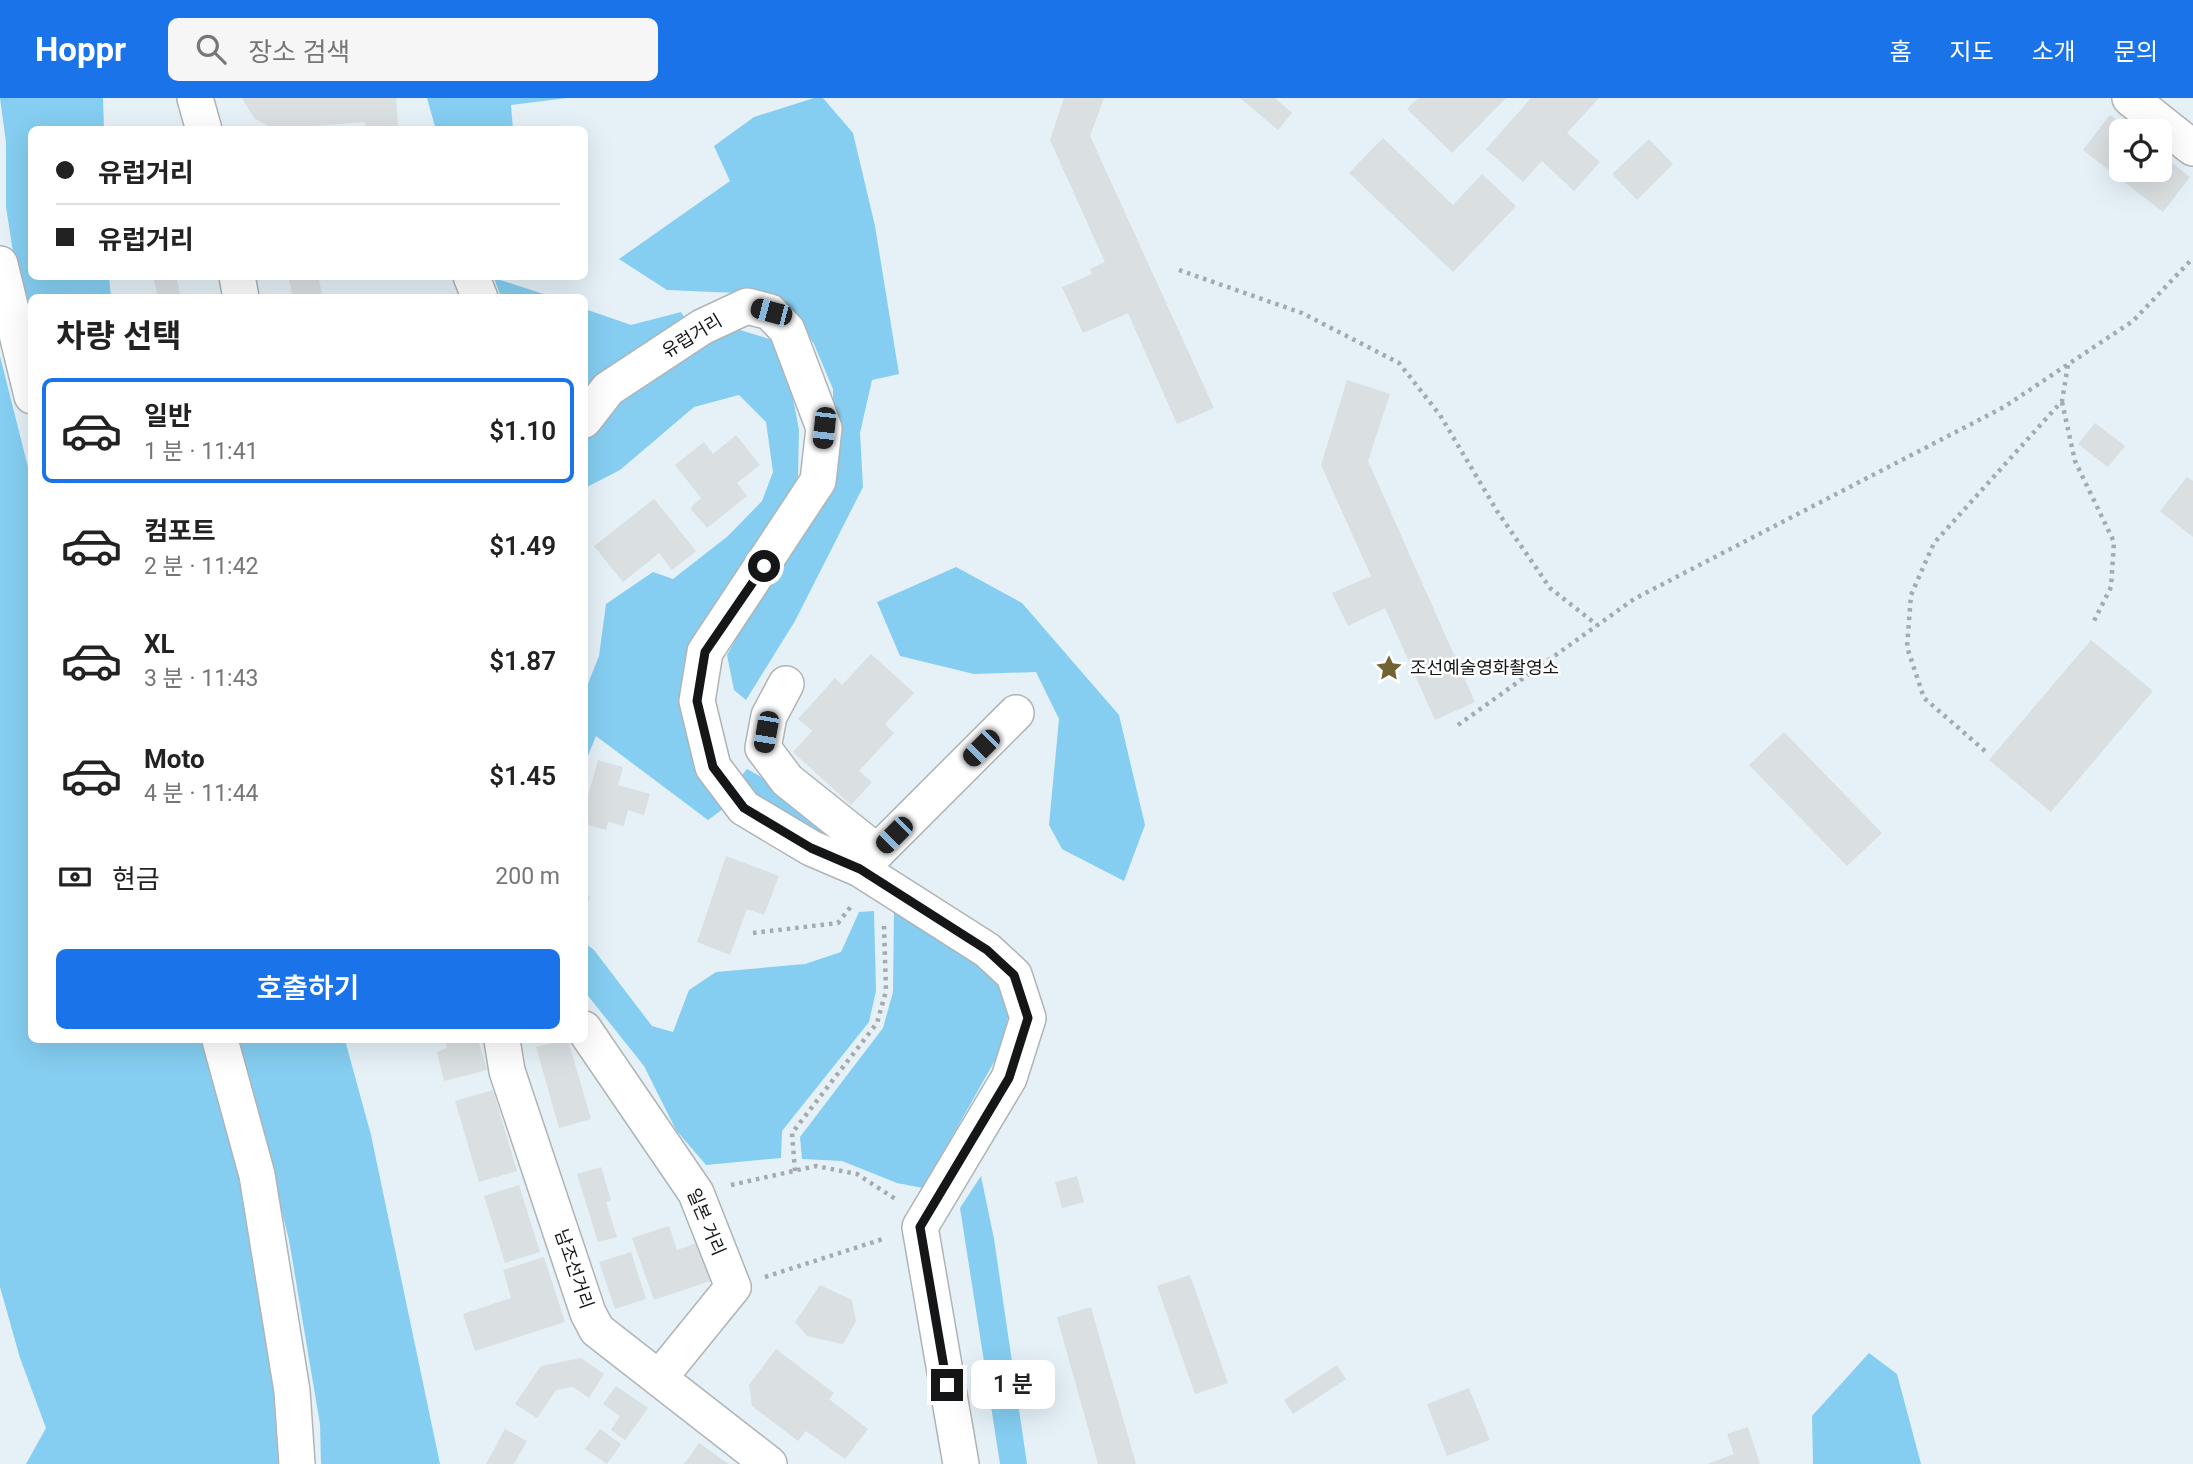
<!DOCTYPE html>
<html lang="ko">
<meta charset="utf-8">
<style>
:root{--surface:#fff;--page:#f6f6f6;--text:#222;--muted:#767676;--line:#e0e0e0;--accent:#1a73e8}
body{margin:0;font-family:Roboto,"Noto Sans KR",sans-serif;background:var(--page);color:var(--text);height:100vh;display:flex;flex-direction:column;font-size:26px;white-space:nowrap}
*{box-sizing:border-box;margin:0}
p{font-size:23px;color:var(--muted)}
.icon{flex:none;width:38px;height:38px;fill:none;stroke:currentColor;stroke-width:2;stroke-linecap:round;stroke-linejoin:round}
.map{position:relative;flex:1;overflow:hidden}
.panel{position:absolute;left:28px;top:196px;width:560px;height:749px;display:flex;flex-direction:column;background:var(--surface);border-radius:10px;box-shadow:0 7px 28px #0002}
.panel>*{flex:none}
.guide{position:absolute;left:28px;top:28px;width:560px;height:154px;border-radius:10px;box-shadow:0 7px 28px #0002;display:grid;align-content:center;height:154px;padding:0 28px;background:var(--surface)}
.controls{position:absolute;left:2109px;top:21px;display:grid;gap:14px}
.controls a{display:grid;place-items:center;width:63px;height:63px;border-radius:10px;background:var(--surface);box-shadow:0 7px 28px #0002;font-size:35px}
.end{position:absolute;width:32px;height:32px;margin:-16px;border:9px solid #141617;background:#fff;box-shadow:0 0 0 4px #fff}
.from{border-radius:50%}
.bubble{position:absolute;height:49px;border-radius:10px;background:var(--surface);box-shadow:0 7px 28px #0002;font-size:23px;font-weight:600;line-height:49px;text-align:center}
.car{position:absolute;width:21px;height:42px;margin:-21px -10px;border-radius:9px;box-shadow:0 0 5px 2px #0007;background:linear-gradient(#222 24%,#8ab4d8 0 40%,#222 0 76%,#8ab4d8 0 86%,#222 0)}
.guide b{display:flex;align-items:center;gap:24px;height:66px;font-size:26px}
.guide b+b{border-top:2px solid var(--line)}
.guide i{width:18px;height:18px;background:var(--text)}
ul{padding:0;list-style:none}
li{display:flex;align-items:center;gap:21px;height:105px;margin:0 14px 10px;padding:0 14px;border:4px solid transparent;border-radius:10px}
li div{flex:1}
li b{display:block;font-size:26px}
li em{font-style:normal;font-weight:600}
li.on{border-color:var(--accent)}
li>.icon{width:63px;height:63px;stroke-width:1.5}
h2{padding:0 28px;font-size:32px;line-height:84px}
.pay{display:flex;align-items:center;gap:18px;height:77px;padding:0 28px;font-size:26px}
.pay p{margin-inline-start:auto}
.button{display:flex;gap:14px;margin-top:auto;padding:14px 28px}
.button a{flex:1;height:80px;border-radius:10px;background:var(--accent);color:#fff;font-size:28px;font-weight:600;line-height:80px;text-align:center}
header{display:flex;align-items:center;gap:42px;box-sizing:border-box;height:98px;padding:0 35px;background:var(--accent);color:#fff}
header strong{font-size:33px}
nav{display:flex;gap:38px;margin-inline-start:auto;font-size:24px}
.search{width:490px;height:63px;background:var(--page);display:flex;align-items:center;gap:18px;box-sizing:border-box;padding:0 24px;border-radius:10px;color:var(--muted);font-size:26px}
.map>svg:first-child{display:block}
.built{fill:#e5f1f7;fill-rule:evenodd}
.forest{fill:#85cef1}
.building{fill:#dadfe1}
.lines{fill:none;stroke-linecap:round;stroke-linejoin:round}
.minor-casing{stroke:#afb4b6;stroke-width:38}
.path{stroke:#a6aaac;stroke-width:4.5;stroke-dasharray:3.5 5;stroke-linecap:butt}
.minor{stroke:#fff;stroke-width:35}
.route{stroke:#141617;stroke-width:9}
.labels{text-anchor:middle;stroke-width:5;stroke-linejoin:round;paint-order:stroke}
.street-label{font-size:18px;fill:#141617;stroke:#fff}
.poi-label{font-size:18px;fill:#141617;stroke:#fff;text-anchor:start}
</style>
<header>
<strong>Hoppr</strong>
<div class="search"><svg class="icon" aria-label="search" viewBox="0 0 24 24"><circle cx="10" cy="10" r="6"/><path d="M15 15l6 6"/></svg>장소 검색</div>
<nav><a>홈</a><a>지도</a><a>소개</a><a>문의</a></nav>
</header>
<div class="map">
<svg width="2193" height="1366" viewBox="0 0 2193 1366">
<rect width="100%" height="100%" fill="#f7fcff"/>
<path class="built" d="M0,0H2193V1366H0ZM32,32H584V178H32ZM2121,33H2160V72H2121ZM32,200H584V942H32Z"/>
<g class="forest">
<path d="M0,0H103L104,31L32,32V178L109,179L111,199L32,200L31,229L19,192L6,109V44Z"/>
<path d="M427,0H567L511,7L513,31L436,32Z"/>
<path d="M814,0H823L853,35L875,128L899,276L872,282L860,335L863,389L795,523L746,602L734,592L727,557L778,466L833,338V291L814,246L785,202L737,195L667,192L619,161L730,83L714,48L754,19Z"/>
<path d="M494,180L553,199H554H501Z"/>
<path d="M585,211L631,227L681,214L687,224L585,304Z"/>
<path d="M740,232L776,243L789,279L799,332L798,379L770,434L701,532L723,711L708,722L596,638L585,665V593L599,558L606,506L653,474L673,481L728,438L762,403L773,374L766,324L739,297L694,309L620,372L585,390C585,375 580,350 585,336C595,304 707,243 740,232Z"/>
<path d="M0,258L32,385V942H203L242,1078L279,1290V1366H26L46,1330L20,1260L0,1189Z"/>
<path d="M956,469L1022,505L1119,617L1145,727L1124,783L1062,751L1049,727L1059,621L1036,574L974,576L900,558L877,504Z"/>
<path d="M747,671C781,690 818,713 833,750L784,727L738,682Z"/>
<path d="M894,811L999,880L1009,916L998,957L923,1090L897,1085L842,1063L802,1061L800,1039L883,930L893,894Z"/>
<path d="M874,813L876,893L869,924L782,1033L781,1060L706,1067L676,1032L644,968L585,894V845L594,852L652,928L673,934L689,892L716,874L805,866L841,854L859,814Z"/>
<path d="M239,942H345L371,1037L440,1366H321L320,1326L289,1142Z"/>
<path d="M981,1078L994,1141L1027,1366H1000L960,1110Z"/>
<path d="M1869,1255L1897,1276L1921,1366H1813L1812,1318Z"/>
</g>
<g class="building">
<path d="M242,0H396L398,29L366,32L365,24L273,31L254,20Z"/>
<path d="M1064,0H1104L1090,38L1214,310L1177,326L1128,215L1083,235L1062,189L1092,176L1090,171L1105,164L1050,42Z"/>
<path d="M1240,0H1275L1292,15L1278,32Z"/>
<path d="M1418,0H1506L1452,55L1407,11Z"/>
<path d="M1531,0H1599L1567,35L1600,64L1574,93L1542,63L1523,84L1486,51Z"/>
<path d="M2110,17L2131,33H2121V72H2160V55L2190,79L2163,114L2083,52Z"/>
<path d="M1383,40L1453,107L1482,76L1516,108L1453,174L1349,75Z"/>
<path d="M1649,41L1673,66L1637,102L1612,76Z"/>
<path d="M153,178H176L181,200H158Z"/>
<path d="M288,178H318L323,200H293Z"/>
<path d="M1347,282L1390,296L1368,363L1475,604L1435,622L1385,510L1348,528L1332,495L1371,478L1321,367Z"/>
<path d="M2095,325L2125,348L2108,369L2078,346Z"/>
<path d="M736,337L760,367L737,385L747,398L707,430L690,410L701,400L675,367L704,344L713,356Z"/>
<path d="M2187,379L2193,383V439L2160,413Z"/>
<path d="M654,401L696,453L672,472L659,455L623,484L594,448Z"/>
<path d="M2091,542L2153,593L2051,714L1989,662Z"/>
<path d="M871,556L914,595L885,626L894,635L859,673L872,684L851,707L793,654L812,633L798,621L835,580L842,587Z"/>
<path d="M1784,634L1882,735L1847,768L1749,667Z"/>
<path d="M598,662L623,669L618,687L650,696L644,717L628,712L624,728L608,724L606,732L584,726V712Z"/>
<path d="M726,758L779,778L764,817L747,811L730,857L697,844Z"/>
<path d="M584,797L590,799L585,816H584Z"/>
<path d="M445,942H478L487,972L444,983L437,954L447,950Z"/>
<path d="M568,942L591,1021L559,1030L536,949Z"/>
<path d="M493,992L517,1073L479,1084L455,1003Z"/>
<path d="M601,1069L611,1102L606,1104L617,1139L598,1144L577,1076Z"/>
<path d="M1077,1078L1084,1104L1062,1110L1055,1084Z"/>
<path d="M519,1087L540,1154L505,1165L484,1098Z"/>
<path d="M669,1128L677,1152L700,1144L713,1182L654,1202L632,1140Z"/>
<path d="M631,1154L646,1201L615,1211L599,1164Z"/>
<path d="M544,1159L565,1224L475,1253L463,1216L511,1200L503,1172Z"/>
<path d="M1190,1177L1228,1285L1195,1296L1157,1188Z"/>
<path d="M820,1187L852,1202L856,1223L843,1246L807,1238L795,1224Z"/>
<path d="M1091,1209L1100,1241L1136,1366H1098L1057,1219Z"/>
<path d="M776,1251L834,1295L829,1301L868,1331L845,1361L806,1333L798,1343L752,1308L749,1287Z"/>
<path d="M581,1260L604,1276L589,1300L573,1289L556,1292L537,1320L515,1306L541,1268Z"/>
<path d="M1337,1267L1346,1281L1293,1316L1284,1302Z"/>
<path d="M616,1288L648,1310L625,1342L611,1332L620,1318L603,1306Z"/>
<path d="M1469,1290L1490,1342L1447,1358L1427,1306Z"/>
<path d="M1748,1329L1760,1366H1707L1734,1356L1727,1336Z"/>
<path d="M505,1331L527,1343L514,1366H486Z"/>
<path d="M600,1331L621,1346L607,1366L585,1351Z"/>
<path d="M699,1345L729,1366H684Z"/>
</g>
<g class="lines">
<defs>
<g id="minor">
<path d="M195,0L204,32"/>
<path d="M2130,0L2193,50"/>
<path d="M0,166L32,298"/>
<path d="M237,178L241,200"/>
<path d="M471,178L480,200"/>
<path d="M584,322L608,291L702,229L747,208L770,214L787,232L824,330L818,383L705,554L697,603L713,669L744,710L811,750L860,771L987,852L1014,877L1028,920L1009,980L920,1129L961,1366"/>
<path d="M786,586L769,618L763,650L787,682L877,754"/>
<path d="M860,771L1016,615"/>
<path d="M584,931L696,1095L733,1189L660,1279"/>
<path d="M220,942L257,1077L292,1293L297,1366"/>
<path d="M502,942L507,973L588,1215L597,1232L769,1366"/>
</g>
</defs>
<use href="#minor" class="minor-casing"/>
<g class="path">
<path d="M1179,172L1302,215L1399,265L1440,317L1497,413L1550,490L1597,527"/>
<path d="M2062,304L2075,363L2114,444L2111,489L2094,523"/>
<path d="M1458,627L1634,501L2004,309L2133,223L2193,160"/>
<path d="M1985,653L1924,600L1907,549L1911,497L1934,445L2062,303L2068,267"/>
<path d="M753,835L838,825L852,807"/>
<path d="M795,1073L792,1035L877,925L886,893L884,828"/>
<path d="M731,1087L816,1068L857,1076L897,1102"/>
<path d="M765,1179L886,1140"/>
</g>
<use href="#minor" class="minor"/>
</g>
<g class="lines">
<path class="route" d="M764,468L705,554L697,603L713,669L744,710L811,750L860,771L987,852L1014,877L1028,920L1009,980L920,1129L947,1287"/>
</g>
<defs>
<symbol id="sight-bare" viewBox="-9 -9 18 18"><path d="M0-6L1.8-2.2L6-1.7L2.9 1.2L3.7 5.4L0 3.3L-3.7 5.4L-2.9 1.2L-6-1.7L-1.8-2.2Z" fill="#726432" stroke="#fff" stroke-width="2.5" paint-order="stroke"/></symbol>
</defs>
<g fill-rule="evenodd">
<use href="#sight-bare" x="1370" y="551" width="38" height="38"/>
</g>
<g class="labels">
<g class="street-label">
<text transform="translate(692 238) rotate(-31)" y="6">유럽거리</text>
<text transform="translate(706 1124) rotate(67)" y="6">일본 거리</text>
<text transform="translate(574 1171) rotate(71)" y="6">남조선거리</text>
</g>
<g class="poi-label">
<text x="1410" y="576">조선예술영화촬영소</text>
</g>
</g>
</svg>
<div class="controls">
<a><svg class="icon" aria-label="locate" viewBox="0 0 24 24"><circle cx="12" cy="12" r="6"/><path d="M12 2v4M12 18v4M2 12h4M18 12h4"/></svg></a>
</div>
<i class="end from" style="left:764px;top:468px"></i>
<i class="end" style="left:947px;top:1287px"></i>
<div class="bubble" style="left:971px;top:1262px;width:84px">1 분</div>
<i class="car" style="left:771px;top:214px;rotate:285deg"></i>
<i class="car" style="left:824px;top:330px;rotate:186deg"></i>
<i class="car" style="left:766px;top:634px;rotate:190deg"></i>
<i class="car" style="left:981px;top:650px;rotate:225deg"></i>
<i class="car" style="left:894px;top:737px;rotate:225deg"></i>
<div class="guide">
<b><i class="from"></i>유럽거리</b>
<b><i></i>유럽거리</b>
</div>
<section class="panel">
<h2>차량 선택</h2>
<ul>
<li class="on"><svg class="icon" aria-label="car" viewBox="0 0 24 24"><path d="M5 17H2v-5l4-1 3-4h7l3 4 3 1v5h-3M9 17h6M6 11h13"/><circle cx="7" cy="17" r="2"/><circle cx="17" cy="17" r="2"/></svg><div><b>일반</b><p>1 분 · 11:41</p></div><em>$1.10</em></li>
<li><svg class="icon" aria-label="car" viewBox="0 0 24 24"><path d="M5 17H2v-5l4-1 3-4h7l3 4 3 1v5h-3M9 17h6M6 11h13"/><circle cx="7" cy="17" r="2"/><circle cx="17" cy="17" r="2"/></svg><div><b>컴포트</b><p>2 분 · 11:42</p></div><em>$1.49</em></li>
<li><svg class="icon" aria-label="car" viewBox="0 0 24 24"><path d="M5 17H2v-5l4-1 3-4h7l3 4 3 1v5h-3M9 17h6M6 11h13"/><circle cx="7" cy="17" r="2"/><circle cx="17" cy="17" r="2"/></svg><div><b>XL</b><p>3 분 · 11:43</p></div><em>$1.87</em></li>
<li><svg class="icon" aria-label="car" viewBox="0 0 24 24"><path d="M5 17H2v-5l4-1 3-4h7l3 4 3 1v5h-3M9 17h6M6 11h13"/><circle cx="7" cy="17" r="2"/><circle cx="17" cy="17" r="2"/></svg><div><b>Moto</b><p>4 분 · 11:44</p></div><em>$1.45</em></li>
</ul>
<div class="pay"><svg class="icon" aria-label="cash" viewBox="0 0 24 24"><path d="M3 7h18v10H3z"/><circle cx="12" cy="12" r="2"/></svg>현금<p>200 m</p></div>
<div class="button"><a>호출하기</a></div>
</section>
</div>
